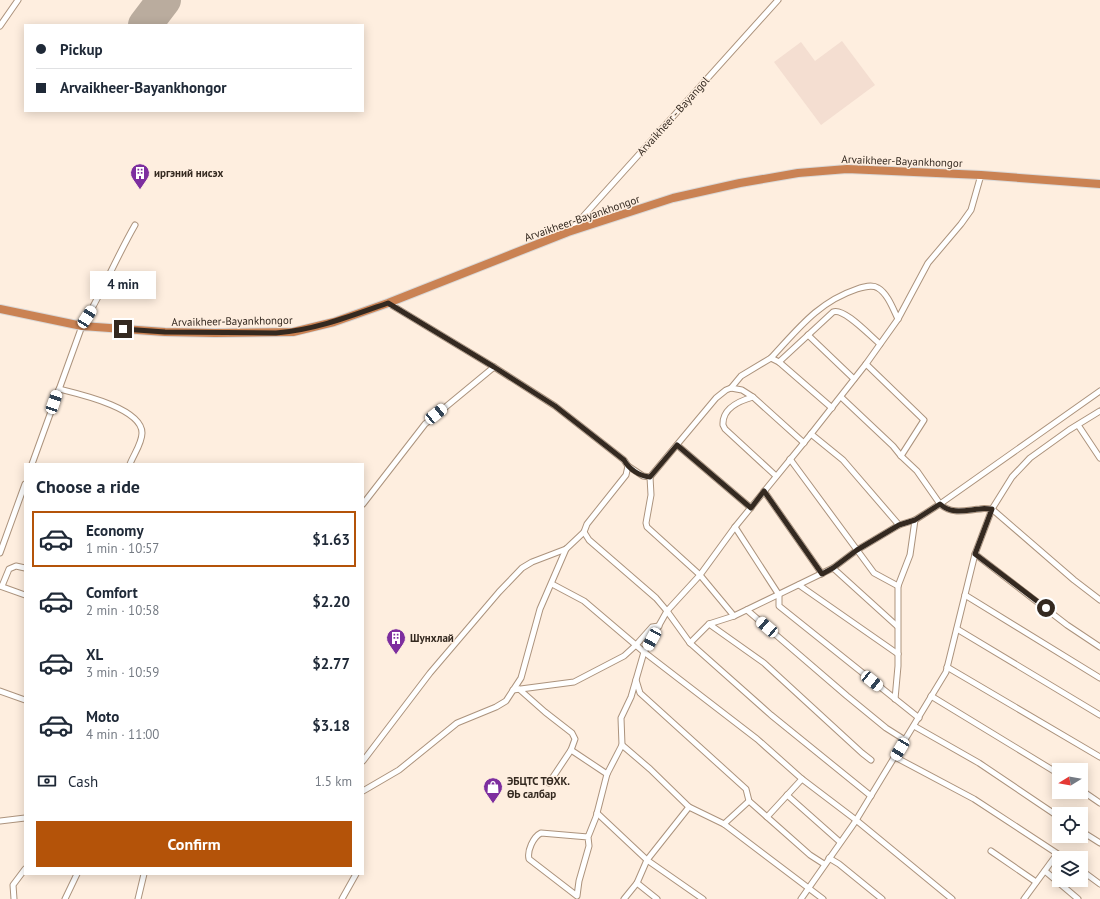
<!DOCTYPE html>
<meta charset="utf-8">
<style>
:root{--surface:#fff;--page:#f6f6f7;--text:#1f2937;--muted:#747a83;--line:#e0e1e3;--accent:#b45309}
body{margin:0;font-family:"PT Sans",sans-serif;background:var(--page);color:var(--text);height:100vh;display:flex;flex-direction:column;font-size:15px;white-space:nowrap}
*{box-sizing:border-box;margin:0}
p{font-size:13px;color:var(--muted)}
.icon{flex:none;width:22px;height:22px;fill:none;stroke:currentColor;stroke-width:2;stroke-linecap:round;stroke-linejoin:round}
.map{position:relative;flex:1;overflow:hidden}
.sheet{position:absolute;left:24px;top:463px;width:340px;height:412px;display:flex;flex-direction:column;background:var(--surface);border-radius:0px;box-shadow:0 2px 10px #0003}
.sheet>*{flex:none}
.top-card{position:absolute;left:24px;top:24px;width:340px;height:88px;border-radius:0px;box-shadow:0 2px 10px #0003;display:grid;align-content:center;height:88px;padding:0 12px;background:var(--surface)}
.needle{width:26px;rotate:259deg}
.controls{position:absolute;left:1052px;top:763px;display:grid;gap:8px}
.controls a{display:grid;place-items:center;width:36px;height:36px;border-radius:0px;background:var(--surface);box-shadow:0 2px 10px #0003;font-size:20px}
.end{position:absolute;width:18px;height:18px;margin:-9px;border:5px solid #342920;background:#fff;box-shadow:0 0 0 2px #fff}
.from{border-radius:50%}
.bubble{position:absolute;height:28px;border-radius:0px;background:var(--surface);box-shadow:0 2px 10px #0003;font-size:13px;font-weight:600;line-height:28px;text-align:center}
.car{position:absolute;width:12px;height:24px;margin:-12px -6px;border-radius:5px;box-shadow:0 0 3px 1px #0007;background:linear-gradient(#fff 24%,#345 0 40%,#fff 0 76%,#345 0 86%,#fff 0)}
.top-card b{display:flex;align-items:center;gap:14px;height:38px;font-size:15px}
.top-card b+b{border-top:1px solid var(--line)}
.top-card i{width:10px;height:10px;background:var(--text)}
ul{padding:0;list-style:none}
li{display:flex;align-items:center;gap:12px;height:56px;margin:0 8px 6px;padding:0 4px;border:2px solid transparent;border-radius:0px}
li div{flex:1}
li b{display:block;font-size:15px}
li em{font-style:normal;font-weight:600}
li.on{border-color:var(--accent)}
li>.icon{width:36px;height:36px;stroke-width:1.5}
h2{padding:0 12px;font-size:18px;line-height:48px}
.pay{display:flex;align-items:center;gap:10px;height:44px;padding:0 12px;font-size:15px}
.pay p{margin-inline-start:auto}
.button{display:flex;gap:8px;margin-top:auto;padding:8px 12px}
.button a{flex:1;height:46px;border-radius:0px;background:var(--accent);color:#fff;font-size:16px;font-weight:600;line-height:46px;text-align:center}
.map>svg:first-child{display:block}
.industrial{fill:#f4ded1}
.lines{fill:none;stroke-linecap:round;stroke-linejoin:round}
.runway{stroke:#baac9e;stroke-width:34}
.minor-casing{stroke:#ac937d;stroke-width:7}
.highway-casing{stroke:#dad8d7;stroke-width:10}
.minor{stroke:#fff;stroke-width:5}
.highway{stroke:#ca8253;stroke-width:8}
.route{stroke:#342920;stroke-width:5}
.labels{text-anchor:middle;stroke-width:3;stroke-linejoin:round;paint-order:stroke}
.street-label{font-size:11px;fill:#342920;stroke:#feeedf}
.poi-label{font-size:11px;font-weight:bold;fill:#342920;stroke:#feeedf;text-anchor:start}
</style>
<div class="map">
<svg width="1100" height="899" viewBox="0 0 1100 899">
<rect width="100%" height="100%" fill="#feeedf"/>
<path class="industrial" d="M842,41L875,85L821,125L774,62L801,42L815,61Z"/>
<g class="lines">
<path class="runway" d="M145,25L164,0"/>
<defs>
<g id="minor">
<path d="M0,26L18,0"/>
<path d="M570,231L778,0"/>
<path d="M388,303L494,367L555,406L624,460L628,466L626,475L587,524L584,532L589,540L656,598L667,611L690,643L771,715L871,796"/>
<path d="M808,335L854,379"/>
<path d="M771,358C798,329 818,302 857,289C863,287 872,284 878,288C888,294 893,309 898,319"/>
<path d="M779,362L833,312C844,307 871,337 880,344"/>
<path d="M866,364L924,420L901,456"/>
<path d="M731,388L741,376L771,358L779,362L832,408"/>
<path d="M59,389C79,394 142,408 142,433C142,443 134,454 130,464"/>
<path d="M753,397C739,401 722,408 723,425L725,429L776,476"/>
<path d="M841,397L893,446L901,456L917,471L940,504C952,515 966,510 980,509C984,508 988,509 992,509L1074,580L1100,600"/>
<path d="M1078,425L1100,458"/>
<path d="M811,434L843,460L899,525"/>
<path d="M677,445L751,508"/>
<path d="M790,459L874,573L898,586"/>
<path d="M32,464L82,326C102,293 116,258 135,225"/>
<path d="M628,466L643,476L650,477L716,398L726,390L731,388L742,390L753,397L804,443"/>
<path d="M650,477L651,495L646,523L647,527L700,575L734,616"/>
<path d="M764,491L822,574"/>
<path d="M363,504L425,424L494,367"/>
<path d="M735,527L779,595V606L919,718"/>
<path d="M0,553L25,484"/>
<path d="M975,554L1067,625L1100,647"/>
<path d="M833,568L897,626"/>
<path d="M552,584L584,601L644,652L757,739L802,779L856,820L952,899"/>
<path d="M799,585L898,654"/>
<path d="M0,586L25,595"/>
<path d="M2,586L9,569L16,566L25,568"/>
<path d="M965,595L1100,678"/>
<path d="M747,610L847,696L886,728L905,740"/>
<path d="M709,624L764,663L862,753L871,760"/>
<path d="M957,629L1100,715"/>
<path d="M690,643L709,624L734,616L833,568L857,550L899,525L915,520L940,504L1100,391"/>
<path d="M947,667L1100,757"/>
<path d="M636,680L640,693L746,789L749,801L810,855L824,864"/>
<path d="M519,689L545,712L572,733L575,739L571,750L549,783"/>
<path d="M513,690L574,682L624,656L636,645L652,627L659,626"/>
<path d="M0,691L25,700"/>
<path d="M931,696L1059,774"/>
<path d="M895,699L898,666V586L910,555L915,520"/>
<path d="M914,726L979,763L1059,817"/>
<path d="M622,745L650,769L689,807L724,824L823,899"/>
<path d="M571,750L607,774"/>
<path d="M895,757L974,799L1064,858"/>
<path d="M363,761L430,673L499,592L522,568L532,562L566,549L584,532"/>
<path d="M1081,790L1100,803"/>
<path d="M363,791L399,770L457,723L496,707L506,701L521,678L540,609L566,549"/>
<path d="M787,795L840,842"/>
<path d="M597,813L647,860L703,899"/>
<path d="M767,817L802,779"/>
<path d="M0,821L25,818"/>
<path d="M724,824L749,801"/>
<path d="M1081,831L1100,843"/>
<path d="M588,837L541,833C533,837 527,851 529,859L577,896L579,881L589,846L588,837L596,817L607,774L622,745L621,718L631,697L644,652L667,611L700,575L735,527L811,434L866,364L898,319L928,263L961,224L971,210L981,175"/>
<path d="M991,851L1036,882"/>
<path d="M829,858L839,864L882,899"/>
<path d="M1081,870L1100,884"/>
<path d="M1045,871L1078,899"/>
<path d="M637,883L657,899"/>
<path d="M14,899L13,885L25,869"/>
<path d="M65,899L77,874"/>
<path d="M138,899L144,874"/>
<path d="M342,899L356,874"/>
<path d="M624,899L637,883L647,860L689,807"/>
<path d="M801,899L855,822L946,672L975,554L992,509L1012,477L1030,458L1069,430L1100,411"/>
<path d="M1024,899L1057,854"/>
</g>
<path id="highway" d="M0,309L82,326L165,332L215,333L293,332L334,322L388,303L568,232L673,198L740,183L798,173L847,169L981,175L1100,184"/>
</defs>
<use href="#minor" class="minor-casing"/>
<use href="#highway" class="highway-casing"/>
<use href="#minor" class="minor"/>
<use href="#highway" class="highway"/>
</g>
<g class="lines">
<path class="route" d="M123,329L165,332L276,333C315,330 351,316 388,303L494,367L555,406L624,460C629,469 639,476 650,477L677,445L751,508L764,491L822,574L833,568L857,550L899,525L915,520L940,504C952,515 966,510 980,509C984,508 988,509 992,509L975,554L1046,608"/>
</g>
<defs>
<symbol id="building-pin" viewBox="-11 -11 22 30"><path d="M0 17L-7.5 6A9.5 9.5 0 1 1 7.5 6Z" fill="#7d2e9f" stroke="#feeedf"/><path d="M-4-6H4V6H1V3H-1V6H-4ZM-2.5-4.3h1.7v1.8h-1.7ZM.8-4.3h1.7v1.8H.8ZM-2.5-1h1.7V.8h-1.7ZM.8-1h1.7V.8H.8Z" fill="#fff"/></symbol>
<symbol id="shop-pin" viewBox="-11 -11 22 30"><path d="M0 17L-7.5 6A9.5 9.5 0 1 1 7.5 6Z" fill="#7d2e9f" stroke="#feeedf"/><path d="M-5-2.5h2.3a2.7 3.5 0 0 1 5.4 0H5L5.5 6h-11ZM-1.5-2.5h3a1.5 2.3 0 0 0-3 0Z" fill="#fff"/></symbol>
</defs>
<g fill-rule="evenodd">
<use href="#building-pin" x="129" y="162" width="22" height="30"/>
<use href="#building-pin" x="385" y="627" width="22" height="30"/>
<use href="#shop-pin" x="482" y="776" width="22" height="30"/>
</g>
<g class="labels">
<g class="street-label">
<text transform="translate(673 116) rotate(-48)" y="4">Arvaikheer - Bayangol</text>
<text transform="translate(902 161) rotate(2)" y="4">Arvaikheer-Bayankhongor</text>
<text transform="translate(582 218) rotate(-19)" y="4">Arvaikheer-Bayankhongor</text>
<text transform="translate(232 321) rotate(-1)" y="4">Arvaikheer-Bayankhongor</text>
</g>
<g class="poi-label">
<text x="154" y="177">иргэний нисэх</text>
<text x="410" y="642">Шунхлай</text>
<text x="507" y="785">ЭБЦТС ТӨХК.<tspan x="507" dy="13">ӨЬ салбар</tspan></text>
</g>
</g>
</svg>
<div class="controls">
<a><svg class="needle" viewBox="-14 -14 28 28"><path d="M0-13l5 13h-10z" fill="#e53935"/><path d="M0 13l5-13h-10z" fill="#747a83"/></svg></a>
<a><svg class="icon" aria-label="locate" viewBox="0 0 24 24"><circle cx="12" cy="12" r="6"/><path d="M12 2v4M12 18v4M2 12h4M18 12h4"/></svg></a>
<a><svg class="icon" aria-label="layers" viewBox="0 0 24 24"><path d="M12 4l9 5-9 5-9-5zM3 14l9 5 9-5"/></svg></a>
</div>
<i class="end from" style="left:1046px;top:608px"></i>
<i class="end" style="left:123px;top:329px"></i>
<div class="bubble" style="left:90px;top:271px;width:66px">4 min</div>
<i class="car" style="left:87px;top:317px;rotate:32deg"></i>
<i class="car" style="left:54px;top:402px;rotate:19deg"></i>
<i class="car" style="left:436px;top:414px;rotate:51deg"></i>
<i class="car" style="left:767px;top:627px;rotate:311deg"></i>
<i class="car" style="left:652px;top:639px;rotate:209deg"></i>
<i class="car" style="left:872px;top:681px;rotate:129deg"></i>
<i class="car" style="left:900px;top:749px;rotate:211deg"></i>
<div class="top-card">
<b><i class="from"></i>Pickup</b>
<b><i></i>Arvaikheer-Bayankhongor</b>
</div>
<section class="sheet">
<h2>Choose a ride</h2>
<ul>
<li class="on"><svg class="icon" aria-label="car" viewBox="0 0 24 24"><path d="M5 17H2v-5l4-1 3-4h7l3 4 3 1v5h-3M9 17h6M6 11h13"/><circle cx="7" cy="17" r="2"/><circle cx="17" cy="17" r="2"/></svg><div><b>Economy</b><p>1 min · 10:57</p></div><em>$1.63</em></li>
<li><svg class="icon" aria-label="car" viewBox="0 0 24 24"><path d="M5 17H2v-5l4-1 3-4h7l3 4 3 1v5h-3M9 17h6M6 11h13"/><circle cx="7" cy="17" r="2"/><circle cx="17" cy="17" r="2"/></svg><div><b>Comfort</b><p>2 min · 10:58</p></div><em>$2.20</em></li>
<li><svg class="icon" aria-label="car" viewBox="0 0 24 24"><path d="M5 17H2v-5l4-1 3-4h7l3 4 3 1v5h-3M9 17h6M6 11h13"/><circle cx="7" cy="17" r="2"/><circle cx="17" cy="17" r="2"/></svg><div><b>XL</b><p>3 min · 10:59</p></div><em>$2.77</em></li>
<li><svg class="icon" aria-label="car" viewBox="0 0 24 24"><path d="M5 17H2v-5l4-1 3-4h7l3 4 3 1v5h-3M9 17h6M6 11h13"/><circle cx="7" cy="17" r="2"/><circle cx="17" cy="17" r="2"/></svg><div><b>Moto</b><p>4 min · 11:00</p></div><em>$3.18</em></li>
</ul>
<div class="pay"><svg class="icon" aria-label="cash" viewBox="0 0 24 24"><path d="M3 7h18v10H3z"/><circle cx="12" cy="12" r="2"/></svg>Cash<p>1.5 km</p></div>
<div class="button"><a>Confirm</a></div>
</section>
</div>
